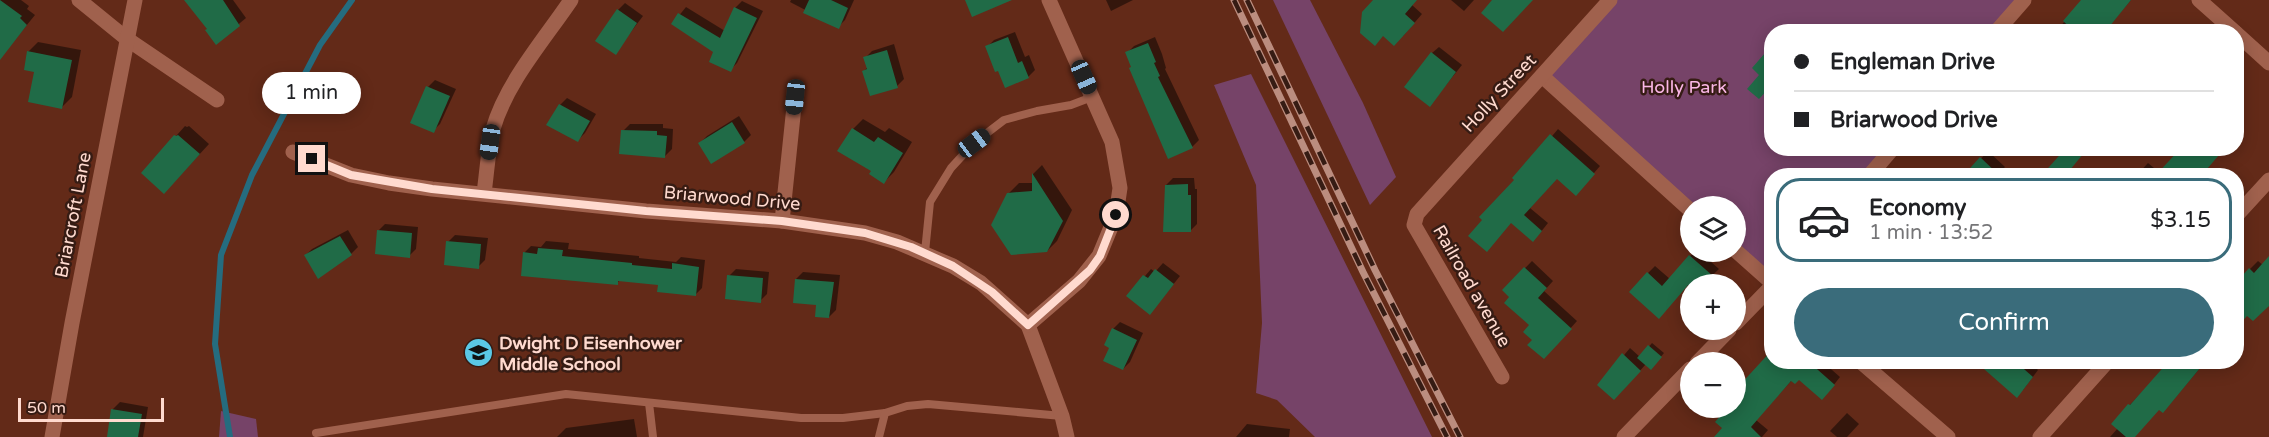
<!DOCTYPE html>
<meta charset="utf-8">
<style>
:root{--surface:#fff;--page:#f6f6f6;--text:#202124;--muted:#757577;--line:#e0e0e0;--accent:#3a6c7b}
body{margin:0;font-family:"Varela Round",sans-serif;background:var(--page);color:var(--text);height:100vh;display:flex;flex-direction:column;font-size:22px;white-space:nowrap}
*{box-sizing:border-box;margin:0}
p{font-size:20px;color:var(--muted)}
.icon{flex:none;width:33px;height:33px;fill:none;stroke:currentColor;stroke-width:2;stroke-linecap:round;stroke-linejoin:round}
.map{position:relative;flex:1;overflow:hidden}
.side{position:absolute;left:1764px;top:168px;width:480px;height:201px;display:flex;flex-direction:column;background:var(--surface);border-radius:24px;box-shadow:0 3px 15px #0003}
.side>*{flex:none}
.banner{position:absolute;left:1764px;top:24px;width:480px;height:132px;border-radius:24px;box-shadow:0 3px 15px #0003;display:grid;align-content:center;height:132px;padding:0 30px;background:var(--surface)}
.controls{position:absolute;left:1680px;top:196px;display:grid;gap:12px}
.controls a{display:grid;place-items:center;width:66px;height:66px;border-radius:50%;background:var(--surface);box-shadow:0 3px 15px #0003;font-size:30px}
.scale{position:absolute;left:18px;bottom:15px;width:146px;box-sizing:border-box;padding-left:6px;border:3px solid #ffdacf;border-top:0;font-size:16px;line-height:21px;white-space:nowrap;color:#ffdacf;-webkit-text-stroke:4px #361c14;paint-order:stroke}
.end{position:absolute;width:27px;height:27px;margin:-14px;border:8px solid #ffdacf;background:#111;box-shadow:0 0 0 3px #111}
.from{border-radius:50%}
.bubble{position:absolute;height:42px;border-radius:21px;background:var(--surface);box-shadow:0 3px 15px #0003;font-size:20px;font-weight:600;line-height:42px;text-align:center}
.car{position:absolute;width:18px;height:36px;margin:-18px -9px;border-radius:8px;box-shadow:0 0 4px 2px #0007;background:linear-gradient(#222 24%,#8ab4d8 0 40%,#222 0 76%,#8ab4d8 0 86%,#222 0)}
.banner b{display:flex;align-items:center;gap:21px;height:57px;font-size:22px}
.banner b+b{border-top:2px solid var(--line)}
.banner i{width:15px;height:15px;background:var(--text)}
ul{padding:10px 0 0;list-style:none}
li{display:flex;align-items:center;gap:18px;height:84px;margin:0 12px 9px;padding:0 18px;border:3px solid var(--line);border-radius:24px}
li div{flex:1}
li b{display:block;font-size:22px}
li em{font-style:normal;font-weight:600}
li.on{border-color:var(--accent)}
li>.icon{width:54px;height:54px;stroke-width:1.5}
.cta{display:flex;gap:12px;margin-top:auto;padding:12px 30px}
.cta a{flex:1;height:69px;border-radius:36px;background:var(--accent);color:#fff;font-size:24px;font-weight:600;line-height:69px;text-align:center}
.map>svg:first-child{display:block}
.green{fill:#764368}
.shadow{fill:#0007}
.lines{fill:none;stroke-linecap:round;stroke-linejoin:round}
.stream{stroke:#256c7f;stroke-width:6}
.building{fill:#206b47}
.lane{stroke:#a0614d;stroke-width:8}
.street{stroke:#a0614d;stroke-width:15}
.rail-casing{stroke:#bb8d7f;stroke-width:7}
.rail{stroke:#361c14;stroke-width:4.5;stroke-dasharray:14;stroke-linecap:butt}
.route{stroke:#ffdacf;stroke-width:8}
.labels{text-anchor:middle;stroke-width:5;stroke-linejoin:round;paint-order:stroke}
.park-label{font-size:18px;fill:#fbb7e6;stroke:#361c14}
.street-label{font-size:18px;fill:#ffdacf;stroke:#361c14}
.poi-label{font-size:18px;font-weight:bold;fill:#ffdacf;stroke:#361c14;text-anchor:start}
</style>
<div class="map">
<svg width="2269" height="437" viewBox="0 0 2269 437">
<rect width="100%" height="100%" fill="#632a18"/>
<g class="green">
<path d="M1273,0H1310L1363,103L1396,177L1370,205Z"/>
<path d="M1610,0H2024L1996,31L1772,32V148L1893,149L1869,175L1772,176L1771,283L1736,251V207H1690L1542,76Z"/>
<path d="M1251,74L1432,437H1315L1277,400L1256,393L1262,323L1256,185L1214,85Z"/>
<path d="M221,411L256,419L258,437H219Z"/>
</g>
<g class="shadow">
<path d="M0,0H21L29,6L27,9L35,15L5,52L0,49Z"/>
<path d="M192,0H233L246,18L216,43Z"/>
<path d="M791,0H854L845,20L838,27L790,2Z"/>
<path d="M1106,0H1133L1111,11Z"/>
<path d="M1375,0H1416L1412,5L1422,14L1403,36Z"/>
<path d="M1451,0H1474L1464,11Z"/>
<path d="M2083,0H2131L2104,32H2052L2057,27L2059,28Z"/>
<path d="M742,1L763,11L737,63L730,70L715,51L673,23L686,7L725,31L735,8Z"/>
<path d="M625,3L643,16L615,53L618,10Z"/>
<path d="M1015,32L1025,57L1029,55L1035,70L1028,77L987,47L994,40Z"/>
<path d="M1155,37L1162,54L1166,68L1165,69L1199,140L1192,147L1133,67L1127,53L1134,46Z"/>
<path d="M38,42L81,50L72,97L62,107L35,71L28,52Z"/>
<path d="M894,44L904,79L897,86L864,71L868,67L865,58L872,51Z"/>
<path d="M1439,47L1462,65L1430,105L1432,53Z"/>
<path d="M435,80L456,89L440,124L433,131L412,122L428,87Z"/>
<path d="M567,98L596,114L585,133L578,140L560,105Z"/>
<path d="M739,116L751,135L744,142L700,143L707,136Z"/>
<path d="M2236,118L2244,125L2236,134Z"/>
<path d="M863,119L885,132L889,128L912,142L894,172L884,182L873,171L839,151L853,129Z"/>
<path d="M630,124H663V128L673,129L672,149L665,156L623,131Z"/>
<path d="M185,126L187,127L189,126L209,144L174,182L143,173Z"/>
<path d="M1558,129L1600,166L1582,187L1558,177L1530,208L1548,223L1540,233L1512,222L1516,179Z"/>
<path d="M2104,148H2113L2109,153Z"/>
<path d="M1988,151L2005,167L1996,176H1965Z"/>
<path d="M2148,163L2160,173L2206,169L2209,172L2205,176H2136Z"/>
<path d="M1042,165L1072,210L1057,241L1047,251L1008,194L1019,183H1033V174Z"/>
<path d="M1173,178H1194L1195,189H1197V224L1190,231L1166,185Z"/>
<path d="M385,224L418,227L416,249L409,256L378,231Z"/>
<path d="M348,230L358,247L351,254L305,256L312,249Z"/>
<path d="M455,235L488,238L485,260L478,267L448,242Z"/>
<path d="M546,241L569,243L568,249L639,256V258L676,262L681,257L705,260L702,288L695,295L659,284L621,279L617,283L524,253L531,246L541,247Z"/>
<path d="M1694,252H1700L1719,269L1702,285H1690V288L1687,285L1659,316L1648,273L1655,266L1670,279Z"/>
<path d="M2269,258V305L2259,315L2250,269L2258,261L2263,265Z"/>
<path d="M1532,261L1553,281L1544,291L1577,321L1551,350L1534,340L1531,325L1512,297L1504,290Z"/>
<path d="M1163,263L1180,276L1156,306L1128,296L1151,269L1155,272Z"/>
<path d="M736,269L769,272L767,294L760,301L729,276Z"/>
<path d="M803,272L840,275L836,310L829,317L796,279Z"/>
<path d="M1120,322L1143,333L1130,362L1123,369L1111,347L1113,329Z"/>
<path d="M1652,343L1664,353L1654,365L1646,364L1621,392L1599,385L1630,348L1640,357Z"/>
<path d="M1772,362H1823L1840,377L1829,391L1799,378L1792,380L1756,420L1768,430L1762,437H1716L1724,428L1729,408H1736V400Z"/>
<path d="M1988,362H2038L2034,366L2038,370L2023,390L1983,366Z"/>
<path d="M2170,362H2205L2170,404L2159,408L2134,437H2110L2118,428L2113,423Z"/>
<path d="M120,402L148,407L143,437H108L113,409Z"/>
<path d="M1847,413L1859,424L1847,437H1837L1830,431Z"/>
<path d="M634,419L637,437H557L566,428Z"/>
<path d="M1247,424L1290,429L1289,437H1236Z"/>
</g>
<g class="lines">
<path class="stream" d="M230,437L215,344L221,255L252,175L320,45L352,0"/>
</g>
<g class="building">
<path d="M0,0L22,16L20,18L27,25L0,60Z"/>
<path d="M184,0H223L240,26L216,45L205,30L207,29Z"/>
<path d="M809,0H831L848,8L839,29L803,13Z"/>
<path d="M965,0H1012L972,17Z"/>
<path d="M1373,0H1417L1405,14L1415,23L1394,46L1383,36L1375,46L1360,33L1362,12Z"/>
<path d="M1492,0H1533L1503,32L1481,13Z"/>
<path d="M2081,0H2131L2105,32H2075L2063,21Z"/>
<path d="M734,7L757,18L731,72L709,62L713,52L671,24L678,13L720,38Z"/>
<path d="M617,9L637,23L616,55L595,41Z"/>
<path d="M1008,37L1018,63L1022,61L1029,78L1005,88L998,71L995,72L985,46Z"/>
<path d="M1148,43L1156,62L1154,63L1160,76L1158,77L1193,148L1168,159L1129,68L1131,67L1125,52Z"/>
<path d="M1772,45V85L1759,99L1747,89L1759,75L1752,68Z"/>
<path d="M887,50L898,88L870,96L862,71L867,69L863,57Z"/>
<path d="M27,51L72,60L62,109L28,102L34,72L24,70Z"/>
<path d="M1431,52L1456,72L1430,107L1404,87Z"/>
<path d="M426,86L450,96L434,133L410,123Z"/>
<path d="M559,104L590,121L578,142L546,125Z"/>
<path d="M732,122L745,143L711,164L698,143Z"/>
<path d="M852,128L874,142L878,137L903,153L884,184L869,174L871,171L837,151Z"/>
<path d="M621,130L657,131V135L667,136L665,158L619,154Z"/>
<path d="M1550,134L1595,174L1576,196L1557,179L1524,215L1542,231L1533,242L1511,223L1487,252L1468,236L1482,220L1479,217L1514,180L1512,178Z"/>
<path d="M174,135L176,136L178,135L200,154L164,194L141,173Z"/>
<path d="M2066,148H2088L2065,176H2041Z"/>
<path d="M2181,148H2225L2201,176H2155Z"/>
<path d="M1980,157L2000,176H1963Z"/>
<path d="M1032,173L1063,221L1047,252L1011,255L991,225L1007,193L1032,191Z"/>
<path d="M1188,184V195H1191V232H1163L1165,185Z"/>
<path d="M377,230L412,233L410,258L375,254Z"/>
<path d="M340,236L352,255L318,279L304,255Z"/>
<path d="M446,241L481,244L479,269L444,265Z"/>
<path d="M538,248L563,250L562,256L632,263V265L672,269V263L699,267L696,296L657,292L658,285L618,281V285L521,276L523,252L537,254Z"/>
<path d="M1689,255L1713,276L1706,285H1688L1659,319L1629,292L1647,272L1662,286Z"/>
<path d="M2269,256V306L2253,321L2247,316L2236,328V283L2249,268L2254,273Z"/>
<path d="M1524,267L1547,288L1538,298L1572,329L1544,359L1527,345L1532,340L1523,332L1529,325L1504,303L1509,297L1502,290Z"/>
<path d="M1155,269L1174,284L1150,315L1126,296L1143,275L1148,278Z"/>
<path d="M727,275L763,278L761,303L725,299Z"/>
<path d="M795,279L834,282L829,318L815,317L816,305L793,303Z"/>
<path d="M1112,328L1137,340L1123,370L1103,361L1109,348L1104,345Z"/>
<path d="M1648,345L1662,357L1651,370L1637,358Z"/>
<path d="M1772,350V362H1809L1835,385L1822,400L1799,380L1795,384L1791,381L1751,427L1761,437H1714L1722,428L1715,422L1727,408H1736V398L1742,390L1738,387Z"/>
<path d="M1622,353L1641,371L1614,400L1597,385Z"/>
<path d="M1976,362H2016L2033,377L2017,398Z"/>
<path d="M2168,362H2205L2163,413L2159,410L2135,437H2126L2111,424L2128,404L2130,405Z"/>
<path d="M111,409L142,414L138,437H107Z"/>
</g>
<g class="lines">
<g class="lane">
<path d="M925,252L930,202L951,168L974,143L1004,120L1037,111L1071,105L1092,97"/>
<path d="M649,403L653,437"/>
<path d="M316,433L566,394L801,418H843L885,413"/>
<path d="M879,437L885,413L907,406L928,404L1062,416"/>
</g>
<g class="street">
<path d="M79,0L127,39L217,100"/>
<path d="M2199,0L2235,32"/>
<path d="M1996,32L2024,0"/>
<path d="M2236,33L2269,63"/>
<path d="M1542,76L1690,210"/>
<path d="M293,152L351,175L389,183L432,189L646,211L782,221L865,233L897,242L953,266L981,283L1028,325L1062,416L1067,437"/>
<path d="M1869,176L1893,148"/>
<path d="M484,193C487,172 488,150 493,129C506,83 544,40 571,0"/>
<path d="M2236,216L2269,180"/>
<path d="M782,221L795,97"/>
<path d="M1736,251L1772,283"/>
<path d="M1736,323L1772,286"/>
<path d="M1028,325L1079,281L1099,256L1116,215L1120,188L1112,142L1049,0"/>
<path d="M1861,362L1948,437"/>
<path d="M1697,363L1729,330"/>
<path d="M1502,377L1414,225L1417,214L1610,0"/>
<path d="M52,437L72,323L135,0"/>
<path d="M1624,437L1690,369"/>
<path d="M2040,437L2107,362"/>
</g>
<defs>
<g id="rail">
<path d="M1234,0L1363,272L1447,437"/>
<path d="M1247,0L1375,270L1460,437"/>
</g>
</defs>
<use href="#rail" class="rail-casing"/>
<use href="#rail" class="rail"/>
</g>
<g class="lines">
<path class="route" d="M312,159L351,175L432,189L646,211L782,221L865,233L911,247L953,266L992,292L1028,325L1090,270L1100,256L1116,215"/>
</g>
<defs>
<symbol id="school-disc" viewBox="-11 -11 22 22"><circle r="9.5" fill="#5ac8e6" stroke="#361c14"/><path d="M0-5L7-2L0 1L-7-2ZM-4 1L0 2.5L4 1V4Q0 6-4 4Z" fill="#111"/></symbol>
</defs>
<g fill-rule="evenodd">
<use href="#school-disc" x="462" y="336" width="33" height="33"/>
</g>
<g class="labels">
<g class="park-label">
<text x="1684" y="93">Holly Park</text>
</g>
<g class="street-label">
<text transform="translate(1499 93) rotate(-47)" y="6">Holly Street</text>
<text transform="translate(732 198) rotate(5)" y="6">Briarwood Drive</text>
<text transform="translate(73 215) rotate(-79)" y="6">Briarcroft Lane</text>
<text transform="translate(1472 286) rotate(60)" y="6">Railroad avenue</text>
</g>
<g class="poi-label">
<text x="499" y="349">Dwight D Eisenhower<tspan x="499" dy="21">Middle School</tspan></text>
</g>
</g>
</svg>
<div class="controls">
<a><svg class="icon" aria-label="layers" viewBox="0 0 24 24"><path d="M12 4l9 5-9 5-9-5zM3 14l9 5 9-5"/></svg></a>
<a>+</a>
<a>−</a>
</div>
<div class="scale">50 m</div>
<i class="end from" style="left:1116px;top:215px"></i>
<i class="end" style="left:312px;top:159px"></i>
<div class="bubble" style="left:262px;top:72px;width:99px">1 min</div>
<i class="car" style="left:1084px;top:77px;rotate:156deg"></i>
<i class="car" style="left:795px;top:97px;rotate:186deg"></i>
<i class="car" style="left:490px;top:142px;rotate:188deg"></i>
<i class="car" style="left:974px;top:143px;rotate:53deg"></i>
<div class="banner">
<b><i class="from"></i>Engleman Drive</b>
<b><i></i>Briarwood Drive</b>
</div>
<section class="side">
<ul>
<li class="on"><svg class="icon" aria-label="car" viewBox="0 0 24 24"><path d="M5 17H2v-5l4-1 3-4h7l3 4 3 1v5h-3M9 17h6M6 11h13"/><circle cx="7" cy="17" r="2"/><circle cx="17" cy="17" r="2"/></svg><div><b>Economy</b><p>1 min · 13:52</p></div><em>$3.15</em></li>
</ul>
<div class="cta"><a>Confirm</a></div>
</section>
</div>
